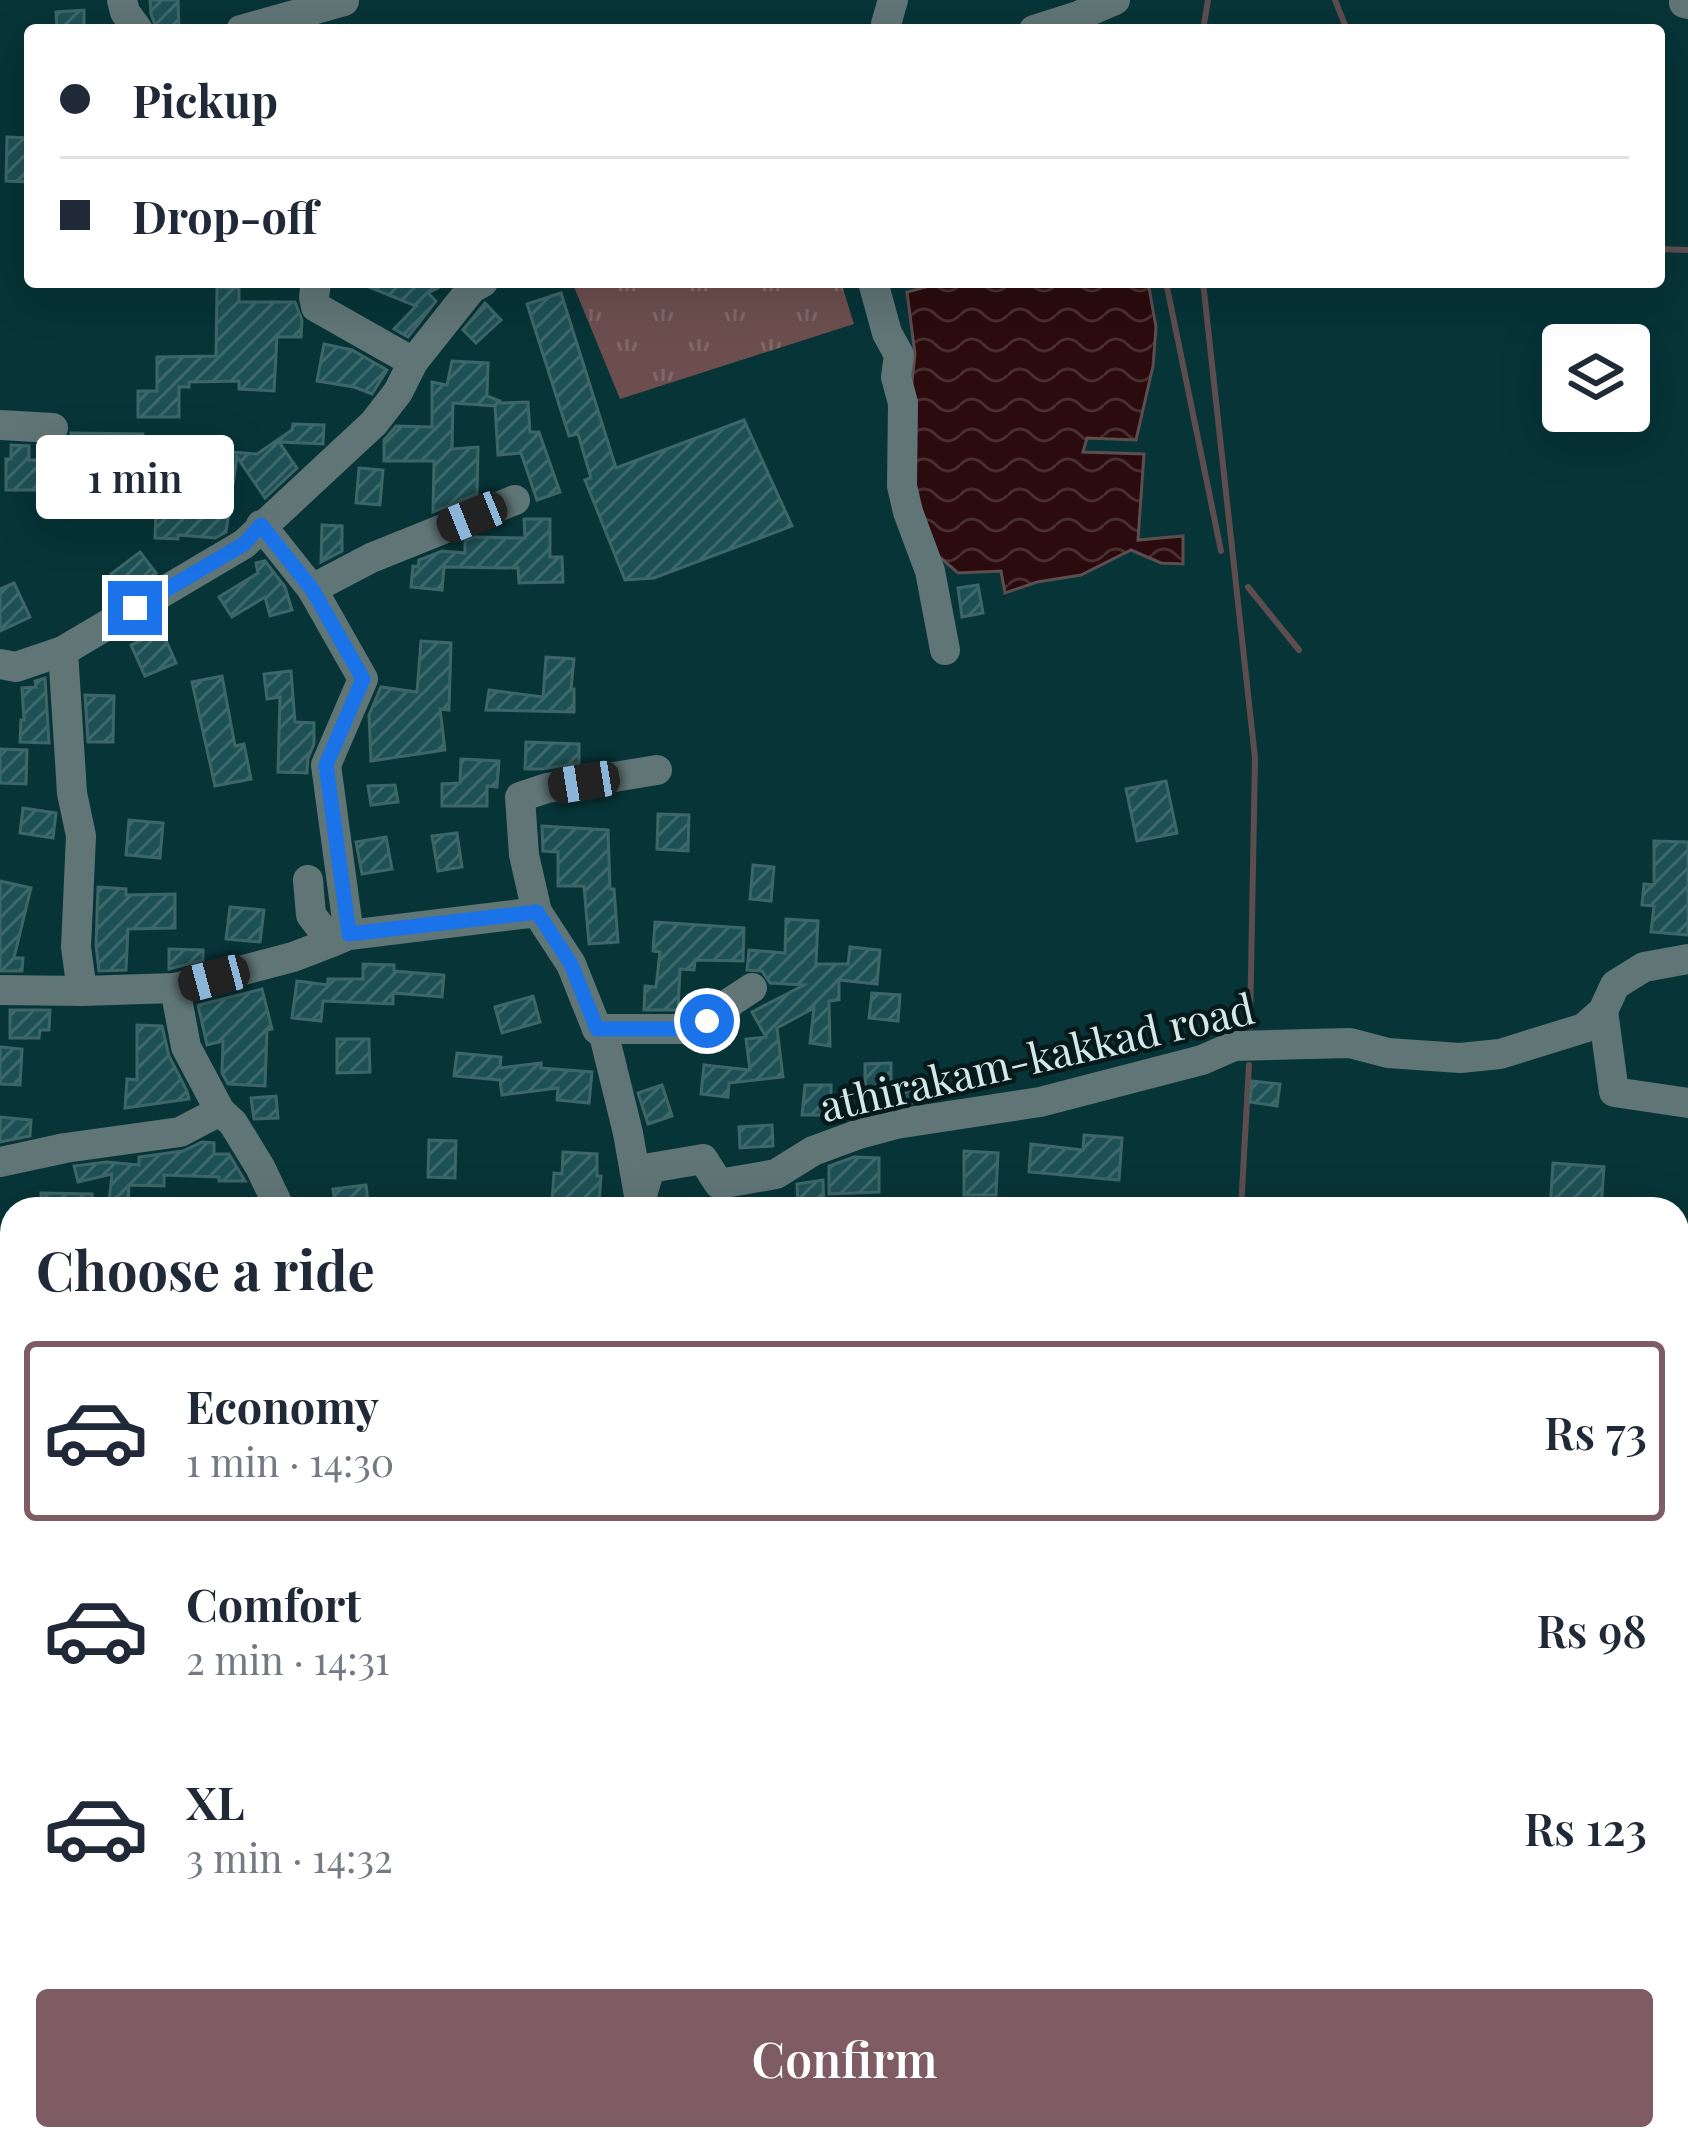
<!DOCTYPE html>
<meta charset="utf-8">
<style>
:root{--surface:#fff;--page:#f6f6f7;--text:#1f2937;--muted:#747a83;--line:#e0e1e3;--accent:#7f5c64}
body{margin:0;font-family:"Playfair Display",serif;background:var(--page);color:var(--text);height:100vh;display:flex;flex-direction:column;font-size:45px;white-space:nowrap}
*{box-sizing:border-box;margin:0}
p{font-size:39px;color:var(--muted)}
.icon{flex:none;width:66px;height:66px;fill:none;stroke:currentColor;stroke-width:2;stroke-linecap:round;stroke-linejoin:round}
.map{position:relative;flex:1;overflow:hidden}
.details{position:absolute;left:0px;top:1197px;width:1689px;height:954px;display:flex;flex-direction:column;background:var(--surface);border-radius:36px 36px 0 0;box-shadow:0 12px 48px #0002}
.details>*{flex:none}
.banner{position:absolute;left:24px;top:24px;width:1641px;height:264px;border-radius:12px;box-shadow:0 12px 48px #0002;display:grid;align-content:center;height:264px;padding:0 36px;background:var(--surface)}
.tools{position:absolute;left:1542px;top:324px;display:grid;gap:24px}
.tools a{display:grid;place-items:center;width:108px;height:108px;border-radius:12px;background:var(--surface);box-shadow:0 12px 48px #0002;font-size:60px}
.end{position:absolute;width:54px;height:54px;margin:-27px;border:15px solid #1a73e8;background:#fff;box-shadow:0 0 0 6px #fff}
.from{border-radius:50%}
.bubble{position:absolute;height:84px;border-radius:12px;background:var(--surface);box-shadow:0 12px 48px #0002;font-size:39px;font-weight:600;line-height:84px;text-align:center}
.car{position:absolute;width:36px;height:72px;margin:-36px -18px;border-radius:15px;box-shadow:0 0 9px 3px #0007;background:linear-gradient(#222 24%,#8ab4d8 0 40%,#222 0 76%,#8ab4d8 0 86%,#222 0)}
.banner b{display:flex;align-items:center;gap:42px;height:114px;font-size:45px}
.banner b+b{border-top:3px solid var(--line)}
.banner i{width:30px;height:30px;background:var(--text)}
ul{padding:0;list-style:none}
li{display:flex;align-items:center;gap:36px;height:180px;margin:0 24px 18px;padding:0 12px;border:6px solid transparent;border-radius:12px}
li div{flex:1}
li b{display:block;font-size:45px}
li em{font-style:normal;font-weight:600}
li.selected{border-color:var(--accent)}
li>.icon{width:108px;height:108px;stroke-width:1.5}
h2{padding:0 36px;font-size:54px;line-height:144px}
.primary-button{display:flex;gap:24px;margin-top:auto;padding:24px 36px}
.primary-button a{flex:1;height:138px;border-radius:12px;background:var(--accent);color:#fff;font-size:48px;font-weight:600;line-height:138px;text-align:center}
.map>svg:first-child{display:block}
.park{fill:url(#park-tufts)}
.water{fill:url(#water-waves);stroke:#5d4d4f;stroke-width:3}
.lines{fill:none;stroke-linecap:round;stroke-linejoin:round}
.stream{stroke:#5d4d4f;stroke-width:6}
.building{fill:url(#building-hatch);stroke:#3d6669;stroke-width:3}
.minor{stroke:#607576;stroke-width:30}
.route{stroke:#1a73e8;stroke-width:15}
.labels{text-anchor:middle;stroke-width:9;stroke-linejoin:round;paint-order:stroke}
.street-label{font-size:42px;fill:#d2e8e9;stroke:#07191a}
</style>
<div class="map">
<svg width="1688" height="2151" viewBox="0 0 1688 2151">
<defs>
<pattern id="park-tufts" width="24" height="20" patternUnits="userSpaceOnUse" patternTransform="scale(3)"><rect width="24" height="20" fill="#6c4e4e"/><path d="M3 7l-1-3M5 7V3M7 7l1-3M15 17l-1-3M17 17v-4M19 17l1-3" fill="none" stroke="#806868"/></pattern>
<pattern id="water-waves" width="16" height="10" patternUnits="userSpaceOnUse" patternTransform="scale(3)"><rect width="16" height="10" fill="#2b0b0d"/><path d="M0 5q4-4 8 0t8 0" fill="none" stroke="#492f30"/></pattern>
<pattern id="building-hatch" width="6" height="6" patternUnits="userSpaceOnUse" patternTransform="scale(3)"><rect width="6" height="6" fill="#1e5155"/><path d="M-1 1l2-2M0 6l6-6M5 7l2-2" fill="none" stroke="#3e6a6d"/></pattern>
</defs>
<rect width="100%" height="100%" fill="#073437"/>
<path class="park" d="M572,282H841L854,324L620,399Z"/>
<path class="water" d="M934,282H1148L1156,327L1153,366L1136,440L1087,438L1083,452L1144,454L1138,540L1183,536V564L1161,563L1131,550L1081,575L1037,582L1005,593L1001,571L958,573L936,554L913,484L908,418L915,354L907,292L933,285Z"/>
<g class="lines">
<g class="stream">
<path d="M1335,0L1347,30"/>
<path d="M1203,30L1208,0"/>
<path d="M1659,249L1688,250"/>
<path d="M1166,282L1221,551"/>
<path d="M1203,282L1255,758L1250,1027"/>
<path d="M1248,587L1299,650"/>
<path d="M1241,1209L1249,1065"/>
<path d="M1551,2139L1554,2151"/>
</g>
</g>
<g class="building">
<path d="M150,0H178L179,30H157L151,14Z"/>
<path d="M84,10V30H57L56,12Z"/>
<path d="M7,137L30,138V182L6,181Z"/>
<path d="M357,282H450L428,293L436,301L408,337L394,329L416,306Z"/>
<path d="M217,287L239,288V302H295L302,320L301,337H277L274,391L239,389V381L189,382V387H179V417H138V391H157V357L216,356Z"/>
<path d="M561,293L616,468L744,420L792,526L654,578L625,580L585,480L591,478L578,434L569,436L527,304Z"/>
<path d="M485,303L501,320L476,343L463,330Z"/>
<path d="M324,344L352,350L387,370L372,394L354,387L317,381Z"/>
<path d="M452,361L488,363L487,396L500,401V403L528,402L530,432H539L560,492L537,500L521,453L498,455L495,406L453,403L452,449L478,447L477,494L433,512L434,461H384V440L396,426L432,427V382L447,385Z"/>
<path d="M293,424L324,425L323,444L279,442L297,468L265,498L237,457L226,532L215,538L178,535V539L155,538L156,509L191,510L193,489L205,490L209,450L257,454L292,430Z"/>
<path d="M71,433L143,434L142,466L69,465Z"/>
<path d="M11,445L29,446V460H47V490H6V459H11Z"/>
<path d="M359,468L383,470L380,505L356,503Z"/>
<path d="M524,519H550V557H562L563,582L519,583L518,568L444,567L442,590L411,587L413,566L418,567L419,560L442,551L465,553V541L475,537L525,538Z"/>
<path d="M322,525L342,526V551L321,562Z"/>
<path d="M140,552L156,573L124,592L111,574Z"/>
<path d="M265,561L285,587L292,610L270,616L265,597L232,617L219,597L258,573L256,563Z"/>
<path d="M14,583L30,617L0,631V589Z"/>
<path d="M978,585L983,613L962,617L958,588Z"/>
<path d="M162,631L176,663L145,676L131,645Z"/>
<path d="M421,641L451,643L449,710L440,709L445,750L371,761L369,715L381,687L417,692Z"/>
<path d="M546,657L574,659L571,689H574V712L486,710L489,690L543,697Z"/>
<path d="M291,671L295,722L314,723V744L308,758L307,773L278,772L280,697L267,699L264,674Z"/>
<path d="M222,676L235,746L244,744L251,779L215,786L192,682Z"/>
<path d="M45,678L49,743L20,742L21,720H24L22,688L36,687L35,681Z"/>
<path d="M85,695L114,696L113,742H88Z"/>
<path d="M526,742L579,744V763L542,769H525Z"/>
<path d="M0,749L27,750L26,784L0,783Z"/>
<path d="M461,759L499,761L497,787L487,786V806H442V784L460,783Z"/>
<path d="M1166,781L1177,833L1137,841L1126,789Z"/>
<path d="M395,785L398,802L371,805L368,786Z"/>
<path d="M23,808L56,813L53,838L20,833Z"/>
<path d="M658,814L689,815L688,851L657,849Z"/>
<path d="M129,820L163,823L160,858L126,855Z"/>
<path d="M542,826L608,830L610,889H614L618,942L589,944L584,886H558V852L543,851Z"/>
<path d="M457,833L462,867L438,871L432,836Z"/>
<path d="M386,837L392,869L362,874L356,842Z"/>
<path d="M1654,841L1688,842V935L1651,932L1654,906L1642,905L1644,884L1654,885Z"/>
<path d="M753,865L774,867L771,901L750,899Z"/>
<path d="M0,881L31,888L14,958H23L22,971H0Z"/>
<path d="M98,887L126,889V895L175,894V928L128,929L126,970L99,971L96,946Z"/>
<path d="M230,907L264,910L260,942L226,939Z"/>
<path d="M786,919L818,921L816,964H848L850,947L880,950L877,984L839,980V1000L829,1001L830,1046L810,1043L814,1008L777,1028L783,1077L729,1083L728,1097L701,1094L704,1065L750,1070L746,1039L766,1037L752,1012L804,985L770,983L762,971L747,970L749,950L785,953Z"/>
<path d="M655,922L744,928L743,961L695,960L694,970L680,969L678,1010H644L645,986L656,987L660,952L653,951Z"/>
<path d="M169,949L203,950V960L169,969Z"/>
<path d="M363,964L394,965V971L444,975L442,997L393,993V1004L323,1001L321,1021L292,1018L297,981L328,985V979H363Z"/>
<path d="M262,989L272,1029L267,1030L265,1086L228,1084L222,1073L223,1041L207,1045L198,1005Z"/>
<path d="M872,993L900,995L898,1021L869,1018Z"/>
<path d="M533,996L540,1022L502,1033L495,1007Z"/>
<path d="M10,1010H50L49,1030H40L39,1038H10Z"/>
<path d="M137,1025L162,1026L169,1056L187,1091L189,1099L125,1108L127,1079L137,1080Z"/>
<path d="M337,1039H369L370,1072L337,1073Z"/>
<path d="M0,1047L22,1049L20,1085L0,1084Z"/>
<path d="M457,1053L501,1057L500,1068L541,1063V1068L592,1072L589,1103L557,1100L558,1088L502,1095L500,1080L454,1076Z"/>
<path d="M891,1063V1089L942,1091V1097L864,1112L861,1101L865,1100V1064Z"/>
<path d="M1252,1081L1280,1084L1277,1106L1250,1102Z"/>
<path d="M662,1085L672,1116L648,1124L638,1093Z"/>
<path d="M805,1085H831V1115H802Z"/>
<path d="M276,1096L278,1118L254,1119L251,1098Z"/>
<path d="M0,1117L31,1120L30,1136L0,1142Z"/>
<path d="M772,1125L773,1146L740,1148L739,1127Z"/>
<path d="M1084,1135L1122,1138L1119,1180L1029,1172L1031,1144L1083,1150Z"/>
<path d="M429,1140L456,1141L455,1178L428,1177Z"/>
<path d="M202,1142L214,1143V1154H229L245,1181H219V1177L164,1175V1186L129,1185L128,1204L109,1202L112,1174L78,1182L74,1166L107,1162L139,1165V1157L183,1151Z"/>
<path d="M964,1151L998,1153L996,1195H964Z"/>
<path d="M563,1152L597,1154V1176H601L599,1204L552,1201L554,1173L562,1174Z"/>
<path d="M854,1157L879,1158V1192L829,1194V1166Z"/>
<path d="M1553,1163L1604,1167L1601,1209H1550Z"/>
<path d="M823,1180L824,1209H798L797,1184Z"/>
<path d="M366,1185L369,1209H336L333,1189Z"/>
<path d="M41,1193L92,1194V1209H41Z"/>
</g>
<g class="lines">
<g class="minor">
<path d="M122,0L125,12L138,30"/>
<path d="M1684,3L1688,4"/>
<path d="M241,30L344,1"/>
<path d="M887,30L886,24L893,0"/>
<path d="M1034,30L1078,16L1115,0"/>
<path d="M316,282L314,297L316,307L413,362"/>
<path d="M873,282L887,333L899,355L896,377L903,403L902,486L908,512L930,571L945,650"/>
<path d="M0,425L53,428"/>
<path d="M261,525L312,589L363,679L326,765L349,935"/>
<path d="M312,589L371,558L515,500"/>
<path d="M63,651L72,793L81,836L76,947L82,991L175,988"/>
<path d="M0,664L16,667L63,651L244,544L374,423L398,392L413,362L472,288L483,282"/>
<path d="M537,912L571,964L597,1029L604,1035L628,1133L639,1196"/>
<path d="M332,942L349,935L537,912L524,855L520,797L547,788L657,770"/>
<path d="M0,990L82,991"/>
<path d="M1603,1011L1614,1092L1688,1103"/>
<path d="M597,1029H695L720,1014L732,1001L752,988"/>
<path d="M0,1162L65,1148L180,1132L220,1111"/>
<path d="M280,1209L260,1167L233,1123L220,1111L186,1047L175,988L293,957L332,942L311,915L308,880"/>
<path d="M642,1209L640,1202L650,1168L703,1159L719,1184L776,1174L813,1151L859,1134L896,1124L1040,1102L1202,1060L1234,1046L1350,1043L1388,1053L1460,1058L1500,1054L1584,1028L1603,1011L1615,985L1644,967L1688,959"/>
<path d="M0,1400L12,1399"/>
<path d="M1677,1429L1688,1425"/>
<path d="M1677,1610L1688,1624"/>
<path d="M0,1639L12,1636"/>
<path d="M1677,1816L1688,1811"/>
<path d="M0,2094L12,2096"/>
<path d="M200,2139L203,2151"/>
<path d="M446,2151L466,2149"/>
</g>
</g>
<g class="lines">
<path class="route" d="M135,608L244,544L261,525L312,589L363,679L326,765L349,934L537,912L571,964L597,1029H695L707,1021"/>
</g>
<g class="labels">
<g class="street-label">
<text transform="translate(1037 1058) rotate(-13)" y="15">athirakam-kakkad road</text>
</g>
</g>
</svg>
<div class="tools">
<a><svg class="icon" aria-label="layers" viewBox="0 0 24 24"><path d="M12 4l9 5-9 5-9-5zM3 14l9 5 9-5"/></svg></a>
</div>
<i class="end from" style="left:707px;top:1021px"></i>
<i class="end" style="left:135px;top:608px"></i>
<div class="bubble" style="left:36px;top:435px;width:198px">1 min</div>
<i class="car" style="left:472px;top:517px;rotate:248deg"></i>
<i class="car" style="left:584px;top:782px;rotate:261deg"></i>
<i class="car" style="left:214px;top:978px;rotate:255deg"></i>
<div class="banner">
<b><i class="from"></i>Pickup</b>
<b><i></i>Drop-off</b>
</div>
<section class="details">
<h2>Choose a ride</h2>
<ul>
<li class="selected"><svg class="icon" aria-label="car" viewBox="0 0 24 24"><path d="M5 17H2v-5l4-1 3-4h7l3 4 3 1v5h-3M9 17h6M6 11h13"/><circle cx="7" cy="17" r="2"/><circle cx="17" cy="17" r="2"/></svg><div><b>Economy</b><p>1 min · 14:30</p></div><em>Rs 73</em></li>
<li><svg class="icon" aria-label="car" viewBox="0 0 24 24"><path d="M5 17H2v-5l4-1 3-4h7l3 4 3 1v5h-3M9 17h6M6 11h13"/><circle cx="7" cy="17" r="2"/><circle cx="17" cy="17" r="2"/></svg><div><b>Comfort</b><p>2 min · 14:31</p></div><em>Rs 98</em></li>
<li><svg class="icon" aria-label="car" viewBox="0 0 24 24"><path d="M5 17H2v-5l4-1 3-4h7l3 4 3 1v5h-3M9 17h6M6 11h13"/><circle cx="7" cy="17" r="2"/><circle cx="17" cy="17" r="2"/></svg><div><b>XL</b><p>3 min · 14:32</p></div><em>Rs 123</em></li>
</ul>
<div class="primary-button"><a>Confirm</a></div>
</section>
</div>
